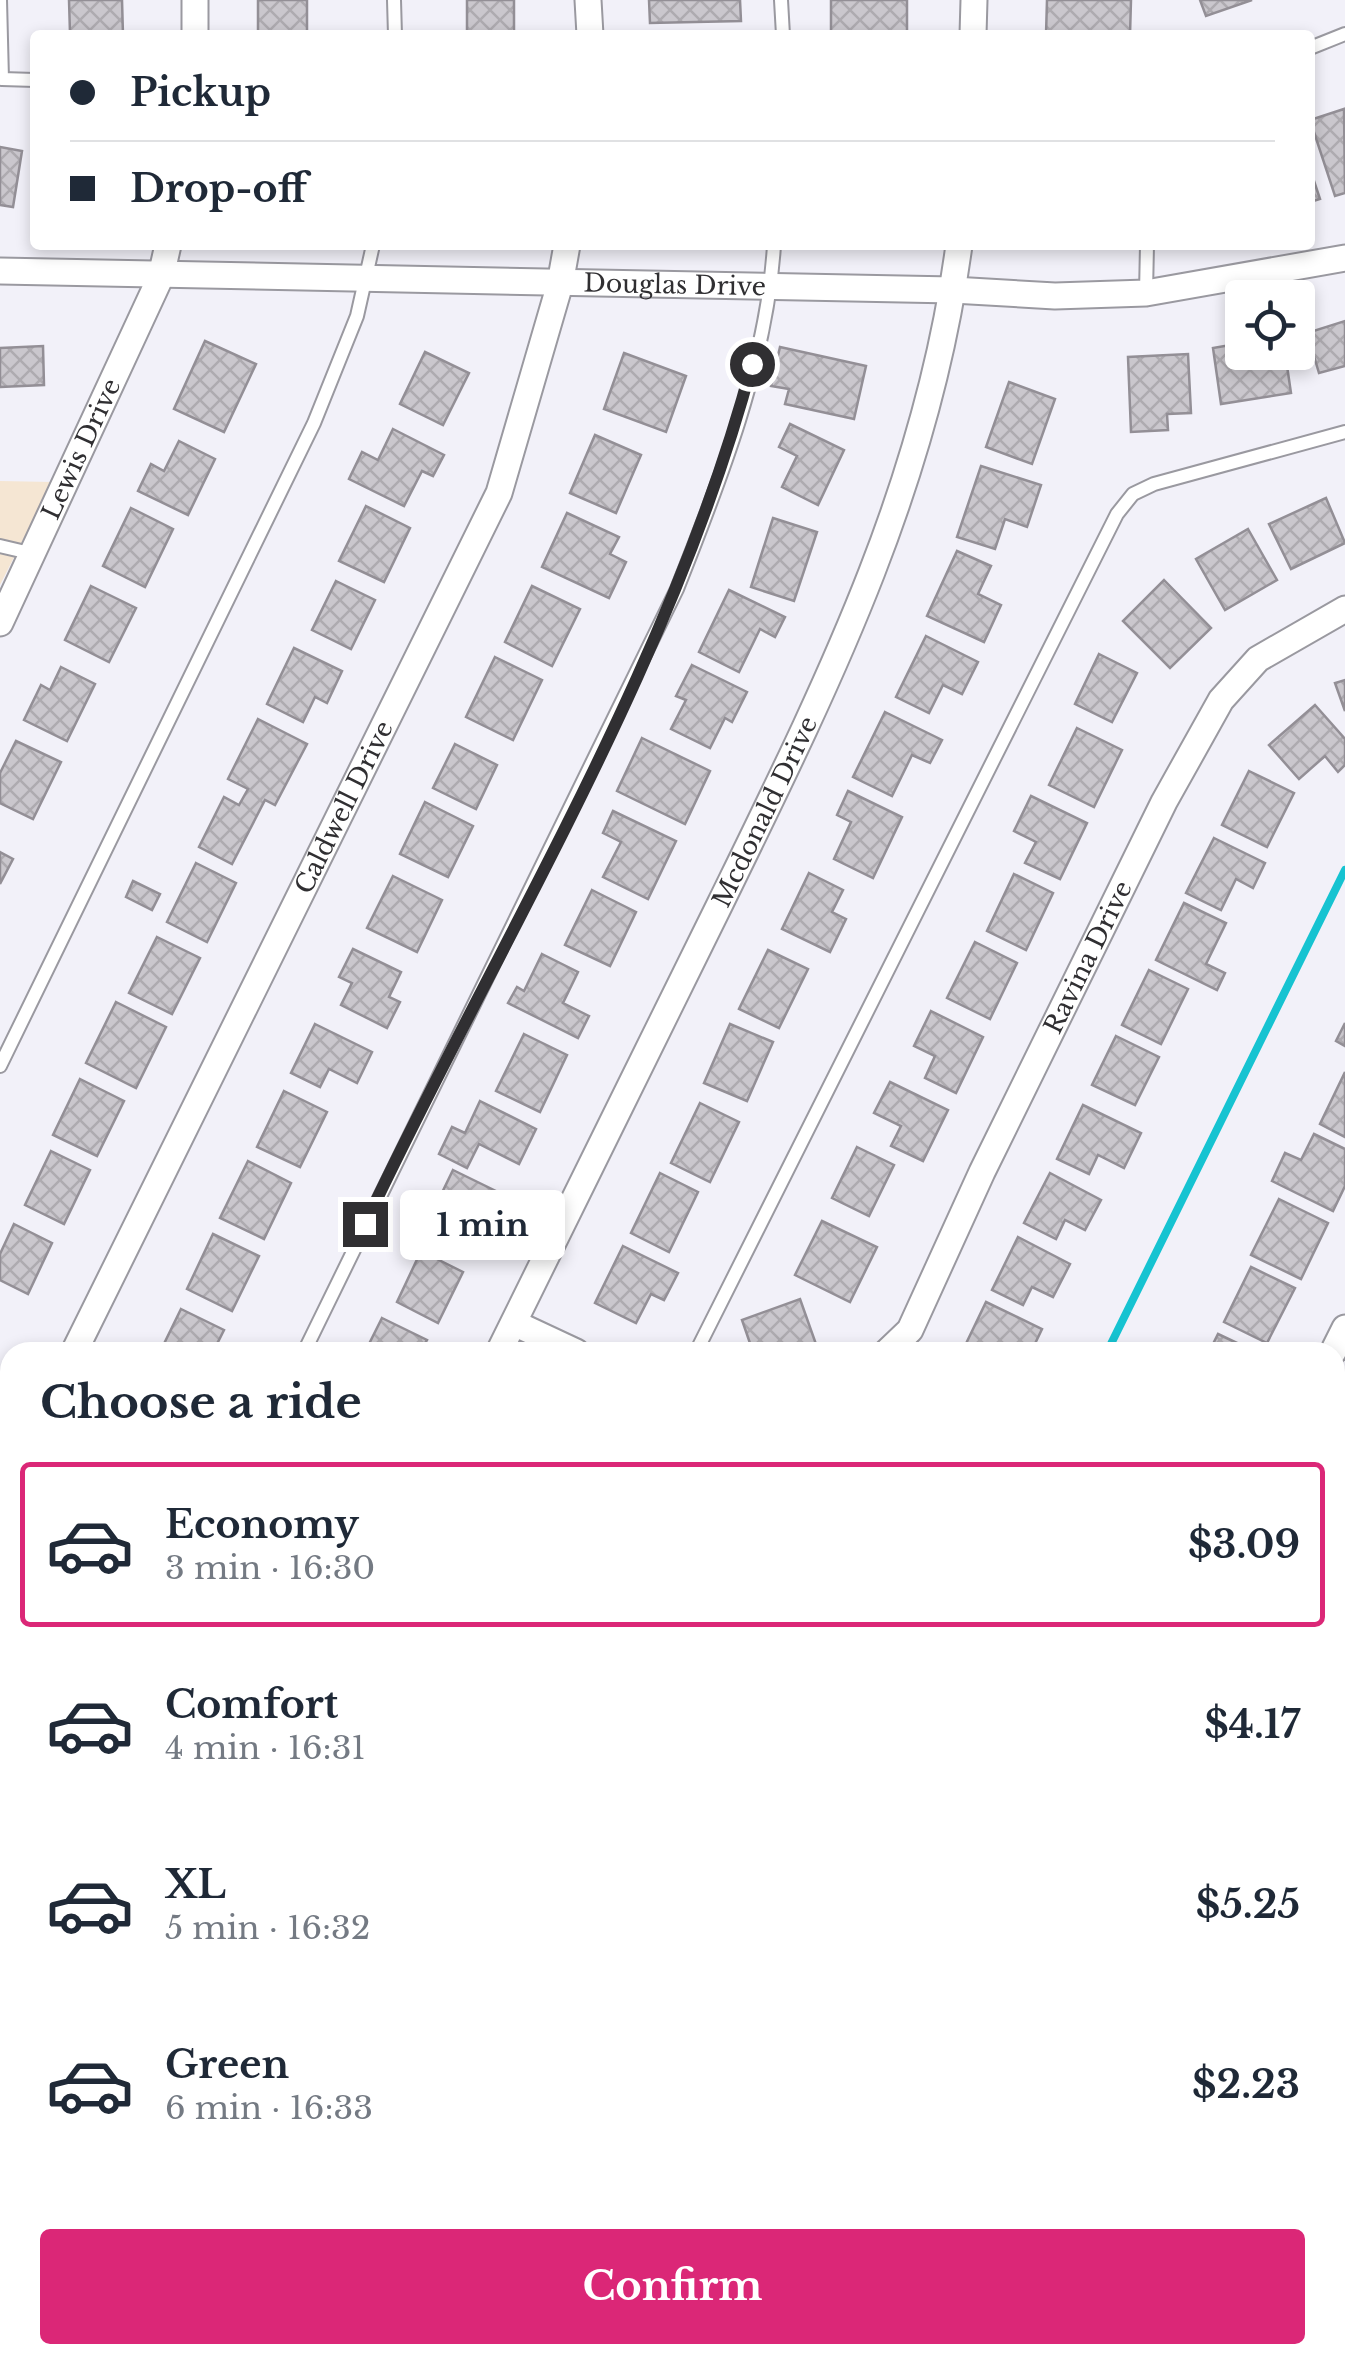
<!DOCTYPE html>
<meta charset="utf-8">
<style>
:root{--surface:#fff;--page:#f2f2f3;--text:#1f2937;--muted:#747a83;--line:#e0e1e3;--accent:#db2777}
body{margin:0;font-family:"Libre Baskerville",serif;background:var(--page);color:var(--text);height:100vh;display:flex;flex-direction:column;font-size:38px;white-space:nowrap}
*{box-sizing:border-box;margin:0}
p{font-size:32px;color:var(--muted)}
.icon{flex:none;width:55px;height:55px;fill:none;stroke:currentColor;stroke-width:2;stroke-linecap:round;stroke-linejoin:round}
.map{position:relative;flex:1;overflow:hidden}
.drawer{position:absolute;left:0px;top:1342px;width:1345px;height:1022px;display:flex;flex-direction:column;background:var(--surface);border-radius:30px 30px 0 0;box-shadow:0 5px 15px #0003}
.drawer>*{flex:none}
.hud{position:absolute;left:30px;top:30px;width:1285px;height:220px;border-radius:10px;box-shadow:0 5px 15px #0003;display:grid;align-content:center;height:220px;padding:0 40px;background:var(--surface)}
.fabs{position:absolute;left:1225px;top:280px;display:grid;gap:20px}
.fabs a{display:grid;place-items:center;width:90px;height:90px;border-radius:10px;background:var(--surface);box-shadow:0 5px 15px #0003;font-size:50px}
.end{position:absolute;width:45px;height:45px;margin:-22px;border:12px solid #302f32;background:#fff;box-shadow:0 0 0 5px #fff}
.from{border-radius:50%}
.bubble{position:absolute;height:70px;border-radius:10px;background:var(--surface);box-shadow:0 5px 15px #0003;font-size:32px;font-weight:800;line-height:70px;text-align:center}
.hud b{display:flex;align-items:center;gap:35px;height:95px;font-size:38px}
.hud b+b{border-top:2px solid var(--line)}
.hud i{width:25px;height:25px;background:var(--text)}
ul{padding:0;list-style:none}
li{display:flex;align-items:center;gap:30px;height:165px;margin:0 20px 15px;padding:0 20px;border:5px solid transparent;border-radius:10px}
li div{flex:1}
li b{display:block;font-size:38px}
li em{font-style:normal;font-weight:800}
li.current{border-color:var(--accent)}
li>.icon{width:90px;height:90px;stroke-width:1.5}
h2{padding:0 40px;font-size:45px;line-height:120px}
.primary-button{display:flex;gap:20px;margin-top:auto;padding:20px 40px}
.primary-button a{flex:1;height:115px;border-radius:10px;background:var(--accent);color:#fff;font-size:40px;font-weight:800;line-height:115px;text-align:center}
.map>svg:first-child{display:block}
.education{fill:#f5e6d3}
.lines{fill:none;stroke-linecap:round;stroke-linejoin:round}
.stream{stroke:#16c3d1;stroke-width:8}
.building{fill:url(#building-cross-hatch);stroke:#938f96;stroke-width:2.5}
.lane-casing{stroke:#9a99a0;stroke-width:16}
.street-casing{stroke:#9a99a0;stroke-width:29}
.secondary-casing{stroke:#9a99a0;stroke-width:41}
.lane{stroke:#fff;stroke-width:12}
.street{stroke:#fff;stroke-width:25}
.secondary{stroke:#bae1e7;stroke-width:38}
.route{stroke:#302f32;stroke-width:12}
.labels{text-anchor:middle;stroke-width:8;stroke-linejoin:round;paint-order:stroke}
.street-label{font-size:25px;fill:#302f32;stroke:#fff}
</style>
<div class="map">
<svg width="1345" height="2364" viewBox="0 0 1345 2364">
<defs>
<pattern id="building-cross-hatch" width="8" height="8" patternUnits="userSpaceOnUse" patternTransform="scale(2.5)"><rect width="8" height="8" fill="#cac7cd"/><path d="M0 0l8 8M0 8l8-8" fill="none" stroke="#aeabb0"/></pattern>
</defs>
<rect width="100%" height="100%" fill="#f2f1f9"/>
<path class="education" d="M0,481L52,482L0,585Z"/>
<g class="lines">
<g class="stream">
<path d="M1107,1352L1345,870"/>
<path d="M411,2355V2364"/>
</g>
</g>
<g class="building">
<path d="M69,0H122L123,35H55L70,33Z"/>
<rect x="258" y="0" width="49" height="35"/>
<rect x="467" y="0" width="47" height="35"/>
<path d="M649,0H740L741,21L650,23Z"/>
<rect x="831" y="0" width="76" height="35"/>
<path d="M1047,0H1131L1130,35H1046Z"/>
<path d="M1200,0H1252L1206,16Z"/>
<path d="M1344,109L1345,193L1335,196L1310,120Z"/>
<path d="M0,147L22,151L13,207L0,205Z"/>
<path d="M1310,169L1320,199L1310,202Z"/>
<path d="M1345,321V366L1319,373L1307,333Z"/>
<path d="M205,341L256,364L224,432L174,409Z"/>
<path d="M1242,343V352H1285L1291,393L1221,404L1213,348Z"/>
<path d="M43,346L44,385L0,387V348Z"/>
<path d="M780,347L866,366L854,419L785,404L789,389L771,386Z"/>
<path d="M425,352L469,373L443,425L400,404Z"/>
<path d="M624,353L686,376L666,432L604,409Z"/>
<path d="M1188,354L1191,413L1167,414L1168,430L1131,432L1128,357Z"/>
<path d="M1009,382L1055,399L1032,464L986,447Z"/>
<path d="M790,424L844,450L818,505L782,487L797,456L779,447Z"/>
<path d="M393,429L444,455L433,476L422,471L404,506L349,479L362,452L378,460Z"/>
<path d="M595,435L641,455L616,513L570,493Z"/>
<path d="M179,441L215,459L188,515L138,491L151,464L164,471Z"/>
<path d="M981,466L1041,485L1027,527L1005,519L995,549L957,537Z"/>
<path d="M1326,498L1345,543L1291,569L1269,524Z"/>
<path d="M366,506L410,528L384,582L339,561Z"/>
<path d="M131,508L173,529L145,587L103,566Z"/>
<path d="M567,513L619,537L610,554L626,562L609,598L542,567Z"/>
<path d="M773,518L817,532L794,601L751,587Z"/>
<path d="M1248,529L1277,580L1225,610L1196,559Z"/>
<path d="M957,551L991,566L978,594L1001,605L984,642L927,616Z"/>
<path d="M1164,580L1211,628L1170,668L1123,621Z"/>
<path d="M336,581L375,600L351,649L312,630Z"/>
<path d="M91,586L136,608L109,662L65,640Z"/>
<path d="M532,586L580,609L552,666L505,642Z"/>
<path d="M729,590L785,617L775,637L760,629L739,672L699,652Z"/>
<path d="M926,636L978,662L962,694L943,685L929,713L896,697Z"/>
<path d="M294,648L342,671L327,703L315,697L303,722L267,704Z"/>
<path d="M1099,654L1137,673L1112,722L1075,704Z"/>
<path d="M495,657L542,680L513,740L466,717Z"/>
<path d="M692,665L747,692L732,722L725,718L710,748L671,729L686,700L676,696Z"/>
<path d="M61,667L95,684L67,741L24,720L41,685L50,690Z"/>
<path d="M1345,680V711L1335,683Z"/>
<path d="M1315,705L1345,739V765L1338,772L1325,756L1299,779L1269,745Z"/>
<path d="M885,712L942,740L930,763L912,755L892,796L853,777Z"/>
<path d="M258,719L307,744L275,805L265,800L232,864L199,847L224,797L239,805L248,789L228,779Z"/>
<path d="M1077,728L1122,750L1094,807L1049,785Z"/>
<path d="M642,738L710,771L685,824L617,791Z"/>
<path d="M16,741L61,762L33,819L0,803V773Z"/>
<path d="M455,744L497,765L476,809L433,788Z"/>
<path d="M1249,771L1294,793L1267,847L1222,825Z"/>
<path d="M848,791L902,817L873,878L834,859L851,822L837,815Z"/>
<path d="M1031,796L1087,823L1060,879L1025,863L1036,842L1014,831Z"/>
<path d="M425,802L473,826L448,877L400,854Z"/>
<path d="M613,811L676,841L648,899L603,877L621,842L603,833Z"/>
<path d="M1214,838L1265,863L1253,888L1236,879L1221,910L1186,893Z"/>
<path d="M0,852L13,859L0,884Z"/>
<path d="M196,863L236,883L207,942L167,922Z"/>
<path d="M809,873L843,890L832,912L846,919L830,952L782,929Z"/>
<path d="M1014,874L1053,893L1026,950L987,931Z"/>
<path d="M393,876L442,900L417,952L367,928Z"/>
<path d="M133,881L160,894L152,910L126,897Z"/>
<path d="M592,890L636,912L610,966L565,945Z"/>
<path d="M1184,903L1226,923L1206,964L1225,973L1217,990L1156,960Z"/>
<path d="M157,937L200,958L172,1014L129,993Z"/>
<path d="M975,942L1017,963L990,1019L947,998Z"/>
<path d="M353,949L401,972L389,997L400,1002L387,1028L341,1005L352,983L339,977Z"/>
<path d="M768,950L808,969L779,1028L739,1009Z"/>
<path d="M542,954L578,972L563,1003L589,1016L578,1038L508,1003L517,987L524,991Z"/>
<path d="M1149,970L1188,989L1161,1044L1122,1025Z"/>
<path d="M116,1002L166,1027L136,1088L86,1063Z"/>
<path d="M931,1011L983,1037L956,1093L925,1078L935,1056L914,1046Z"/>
<path d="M1345,1023V1046L1336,1041Z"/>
<path d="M315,1024L372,1052L357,1083L329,1069L320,1087L291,1073Z"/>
<path d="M730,1024L773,1042L747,1101L704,1083Z"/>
<path d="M524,1034L567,1055L540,1112L496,1091Z"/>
<path d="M1116,1036L1159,1057L1135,1105L1092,1085Z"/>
<path d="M1345,1072V1137L1320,1124Z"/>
<path d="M80,1079L124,1101L97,1156L53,1135Z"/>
<path d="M890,1082L948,1110L923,1161L891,1146L901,1126L874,1113Z"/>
<path d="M284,1091L327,1112L300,1167L257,1147Z"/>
<path d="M480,1101L536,1129L519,1164L479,1144L467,1168L439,1154L452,1127L465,1133Z"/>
<path d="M700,1103L739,1122L710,1182L671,1163Z"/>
<path d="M1083,1105L1141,1133L1124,1168L1098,1155L1089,1174L1057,1159Z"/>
<path d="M1314,1134L1345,1149V1186L1333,1211L1272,1181L1285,1153L1301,1160Z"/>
<path d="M857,1147L894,1165L869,1216L832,1198Z"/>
<path d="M51,1151L90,1170L64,1224L25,1205Z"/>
<path d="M248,1161L291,1183L264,1239L220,1218Z"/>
<path d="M453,1170L500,1193L470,1256L416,1230L431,1200L437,1203Z"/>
<path d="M660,1173L698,1192L669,1252L631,1233Z"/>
<path d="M1050,1173L1101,1200L1085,1230L1065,1220L1056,1239L1024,1223Z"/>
<path d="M1279,1199L1328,1223L1301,1279L1251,1255Z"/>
<path d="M822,1221L877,1247L850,1302L795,1275Z"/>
<path d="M14,1224L52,1243L28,1294L0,1280V1254Z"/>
<path d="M213,1234L259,1256L232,1311L187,1289Z"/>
<path d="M1018,1237L1070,1264L1053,1297L1032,1287L1023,1305L992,1290Z"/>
<path d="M623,1246L678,1273L664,1300L651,1294L636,1323L595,1303Z"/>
<path d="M421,1251L463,1272L438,1323L397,1302Z"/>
<path d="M1251,1267L1295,1288L1267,1343L1224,1322Z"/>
<path d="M800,1299L817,1347L801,1352H753L742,1320Z"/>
<path d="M986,1302L1042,1329L1031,1352H962Z"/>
<path d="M181,1309L224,1330L213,1352H160Z"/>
<path d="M382,1318L427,1340L420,1352H365Z"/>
<path d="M1218,1334L1256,1352H1189L1193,1344L1209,1352Z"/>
<path d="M1345,1460V1509L1335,1504V1480Z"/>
<path d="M1335,1525L1345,1530V1582L1339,1594L1335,1593Z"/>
<path d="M7,1556L10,1557V1624L0,1619V1571Z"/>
<path d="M1335,1613L1344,1618L1335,1636Z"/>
<path d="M0,1640L10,1645L0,1665Z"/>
<path d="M1335,1642L1344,1646L1335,1664Z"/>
<path d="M1343,1878L1345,1879V1915L1335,1910V1894Z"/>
<path d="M1345,1922V1950L1335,1945Z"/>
<path d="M10,1941V1965L0,1960Z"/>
<path d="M1337,1962L1345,1966L1344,2040L1335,2036Z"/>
<path d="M7,1983L10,1984V2045L0,2040V1998Z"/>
<path d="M0,2060L10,2065V2093L0,2113Z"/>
<path d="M1345,2336V2364H1330Z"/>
<path d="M32,2355H94L89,2364H50Z"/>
<path d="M298,2355H349L345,2364H293Z"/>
<path d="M511,2355H586L587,2357L577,2364H517Z"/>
<path d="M755,2355L751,2364H731L715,2356Z"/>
<path d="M887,2355H925L943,2364H883Z"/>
<path d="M1091,2355H1133L1151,2364H1087Z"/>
</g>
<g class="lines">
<defs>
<g id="lane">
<path d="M0,0L2,79L35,80"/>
<path d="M394,0L395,35"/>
<path d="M781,0L783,35"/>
<path d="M1310,48L1345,34"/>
<path d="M1146,293L1147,245"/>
<path d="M0,546L34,554"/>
<path d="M0,1066L314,423L357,316L373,245"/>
<path d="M304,1352L677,589C720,481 767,362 774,245"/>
<path d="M696,1352L1117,514L1133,494L1154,484L1345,432"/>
<path d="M1335,1771L1345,1752"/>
<path d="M0,1820L10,1800"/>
</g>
<g id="street">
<path d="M195,0V35"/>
<path d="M588,0L590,35"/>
<path d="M973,35L974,0"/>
<path id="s1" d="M0,271L953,290L1055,296L1146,293L1345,258"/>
<path id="s2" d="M0,623L161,276L168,245"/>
<path d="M514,1323L576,1352"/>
<path id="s3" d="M74,1352L499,493L560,284L567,245"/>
<path id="s4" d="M499,1352C573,1203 646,1053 720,904C826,687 927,487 959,245"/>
<path id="s5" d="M887,1352L910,1330L982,1172L1164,802L1221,700L1258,659L1345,609"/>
<path d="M1333,1352L1345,1328"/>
<path d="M0,2249L10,2228"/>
<path d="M814,2364L818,2355"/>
</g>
<g id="secondary">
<path d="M0,1472L10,1477"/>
<path d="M1335,2162L1345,2147"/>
<path d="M1335,2222L1345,2204"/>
<path d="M1242,2364L1249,2355"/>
</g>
</defs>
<use href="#lane" class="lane-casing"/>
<use href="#street" class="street-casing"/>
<use href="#secondary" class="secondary-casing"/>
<use href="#lane" class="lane"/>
<use href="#street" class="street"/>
<use href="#secondary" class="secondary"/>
</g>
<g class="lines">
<path class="route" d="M365,1224C499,940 671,668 752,364"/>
</g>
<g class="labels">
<g class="street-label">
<text dy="9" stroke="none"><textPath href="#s1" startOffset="675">Douglas Drive</textPath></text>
<text dy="9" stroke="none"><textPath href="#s2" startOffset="192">Lewis Drive</textPath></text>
<text dy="9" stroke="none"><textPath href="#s3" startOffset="608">Caldwell Drive</textPath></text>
<text dy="9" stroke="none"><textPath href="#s4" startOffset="602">Mcdonald Drive</textPath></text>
<text dy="9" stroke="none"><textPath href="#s5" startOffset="445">Ravina Drive</textPath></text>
</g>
</g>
</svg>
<div class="fabs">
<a><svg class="icon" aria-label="locate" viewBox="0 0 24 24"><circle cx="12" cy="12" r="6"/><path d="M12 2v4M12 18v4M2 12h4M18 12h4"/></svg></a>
</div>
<i class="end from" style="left:752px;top:364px"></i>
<i class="end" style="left:365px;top:1224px"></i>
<div class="bubble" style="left:400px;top:1190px;width:165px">1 min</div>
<div class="hud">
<b><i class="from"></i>Pickup</b>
<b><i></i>Drop-off</b>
</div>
<section class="drawer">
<h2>Choose a ride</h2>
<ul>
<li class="current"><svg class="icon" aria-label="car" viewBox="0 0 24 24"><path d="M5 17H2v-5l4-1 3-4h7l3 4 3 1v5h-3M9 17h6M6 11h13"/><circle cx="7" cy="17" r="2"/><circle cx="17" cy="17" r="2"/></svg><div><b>Economy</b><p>3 min · 16:30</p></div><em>$3.09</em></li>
<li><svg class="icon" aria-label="car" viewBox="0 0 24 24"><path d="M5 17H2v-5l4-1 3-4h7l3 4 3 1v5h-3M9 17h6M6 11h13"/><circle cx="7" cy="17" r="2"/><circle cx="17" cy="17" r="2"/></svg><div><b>Comfort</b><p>4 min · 16:31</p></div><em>$4.17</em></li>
<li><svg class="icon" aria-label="car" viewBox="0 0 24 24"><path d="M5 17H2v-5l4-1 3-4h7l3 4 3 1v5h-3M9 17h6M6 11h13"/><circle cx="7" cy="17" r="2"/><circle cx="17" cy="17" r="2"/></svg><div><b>XL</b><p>5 min · 16:32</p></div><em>$5.25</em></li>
<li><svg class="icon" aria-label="car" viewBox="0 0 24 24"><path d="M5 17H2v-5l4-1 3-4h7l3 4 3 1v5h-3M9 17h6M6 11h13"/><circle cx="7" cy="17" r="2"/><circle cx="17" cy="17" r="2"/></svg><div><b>Green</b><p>6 min · 16:33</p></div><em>$2.23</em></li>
</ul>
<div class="primary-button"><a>Confirm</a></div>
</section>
</div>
